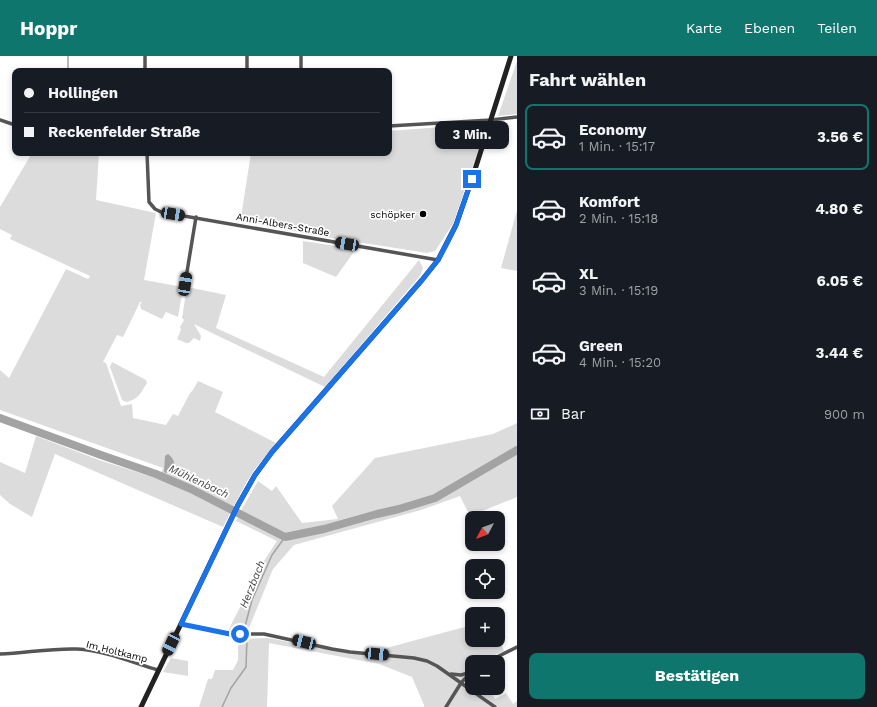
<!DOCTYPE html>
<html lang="de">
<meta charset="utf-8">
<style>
:root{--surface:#171b24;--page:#242831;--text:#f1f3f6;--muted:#9ea1a6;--line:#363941;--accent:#0f766e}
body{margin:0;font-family:"Work Sans",sans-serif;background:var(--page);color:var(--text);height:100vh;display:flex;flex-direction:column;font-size:15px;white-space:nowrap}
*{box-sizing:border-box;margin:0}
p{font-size:13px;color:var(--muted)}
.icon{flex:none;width:22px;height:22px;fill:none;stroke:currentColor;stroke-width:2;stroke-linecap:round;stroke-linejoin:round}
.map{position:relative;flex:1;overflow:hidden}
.sheet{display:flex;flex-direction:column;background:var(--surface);width:360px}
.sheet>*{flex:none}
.hud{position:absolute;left:12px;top:12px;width:380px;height:88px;border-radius:8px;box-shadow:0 2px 6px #0003;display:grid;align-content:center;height:88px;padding:0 12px;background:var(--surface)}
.needle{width:26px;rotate:229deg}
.buttons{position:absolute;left:465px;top:455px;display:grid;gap:8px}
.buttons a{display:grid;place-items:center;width:40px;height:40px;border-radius:8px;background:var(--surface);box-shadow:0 2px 6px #0003;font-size:20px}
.end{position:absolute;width:18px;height:18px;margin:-9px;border:5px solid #1a73e8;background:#fff;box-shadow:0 0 0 2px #fff}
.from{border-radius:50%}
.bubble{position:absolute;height:28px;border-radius:8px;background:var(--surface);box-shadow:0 2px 6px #0003;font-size:13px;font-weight:700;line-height:28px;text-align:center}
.car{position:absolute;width:12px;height:24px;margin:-12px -6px;border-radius:5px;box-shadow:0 0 3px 1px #0007;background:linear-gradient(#222 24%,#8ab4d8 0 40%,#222 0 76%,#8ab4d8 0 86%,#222 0)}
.hud b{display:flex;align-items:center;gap:14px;height:38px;font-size:15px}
.hud b+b{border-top:1px solid var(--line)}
.hud i{width:10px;height:10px;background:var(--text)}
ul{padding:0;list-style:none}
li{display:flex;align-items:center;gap:12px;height:66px;margin:0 8px 6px;padding:0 4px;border:2px solid transparent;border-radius:8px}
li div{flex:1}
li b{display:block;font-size:15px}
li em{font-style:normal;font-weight:700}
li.selected{border-color:var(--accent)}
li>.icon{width:36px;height:36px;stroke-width:1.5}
h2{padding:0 12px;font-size:18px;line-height:48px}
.pay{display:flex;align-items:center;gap:10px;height:44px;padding:0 12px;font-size:15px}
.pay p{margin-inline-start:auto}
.primary-button{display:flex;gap:8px;margin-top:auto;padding:8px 12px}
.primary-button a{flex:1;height:46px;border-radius:8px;background:var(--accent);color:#fff;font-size:16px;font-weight:700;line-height:46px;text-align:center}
header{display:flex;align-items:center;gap:24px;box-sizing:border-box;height:56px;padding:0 20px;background:var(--accent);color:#fff}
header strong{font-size:19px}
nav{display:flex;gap:22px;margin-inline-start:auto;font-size:14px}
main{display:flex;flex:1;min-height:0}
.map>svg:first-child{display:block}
.green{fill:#dcdcdc}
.water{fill:#a3a3a3}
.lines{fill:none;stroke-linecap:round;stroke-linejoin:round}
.stream{stroke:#a3a3a3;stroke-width:1.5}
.river{stroke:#a3a3a3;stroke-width:8}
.street{stroke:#555;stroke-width:3.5}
.secondary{stroke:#222;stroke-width:5}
.route{stroke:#1a73e8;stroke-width:5}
.poi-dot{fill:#000;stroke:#fff;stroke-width:1.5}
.labels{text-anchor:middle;stroke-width:3.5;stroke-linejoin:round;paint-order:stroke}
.poi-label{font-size:10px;fill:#000;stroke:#fff;text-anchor:end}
.street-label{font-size:10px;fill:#000;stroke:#fff}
.water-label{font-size:11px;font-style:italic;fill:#444;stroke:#fff}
</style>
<header>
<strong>Hoppr</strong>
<nav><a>Karte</a><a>Ebenen</a><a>Teilen</a></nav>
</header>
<main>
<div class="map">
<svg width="517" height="651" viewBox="0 0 517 651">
<rect width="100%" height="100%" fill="#fff"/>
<g class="green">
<path d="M517,5V58L498,60Z"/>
<path d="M480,68L485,75L453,168L435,195L427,197L313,179L245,165V163L241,161L251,97H389V75Z"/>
<path d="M32,97H99L96,144L156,157L144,224L183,231L178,261L166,256L162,263L141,253L140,249L142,246H140L123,281L117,279L103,306L106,307L121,350L132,348L133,362L166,369L173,358L178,360L190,337L193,334L198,325L223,336L215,356L276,387L255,413L246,427L223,471L55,398L32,461L10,448L0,439V406L25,417L36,380L99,404L159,423L163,412L0,354V314L9,322L66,213L88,223L90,220L10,183L12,179L0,173V151Z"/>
<path d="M517,154V215L501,212Z"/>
<path d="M303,185L356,193L336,221L303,207Z"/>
<path d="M419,204L423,212L420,220L325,331L214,278L194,268L201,280L200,285L194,282L189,287H186L177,283L181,274L180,271L184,264L182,262L187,231L226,239L216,272L324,321Z"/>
<path d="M112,306L146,324L147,327C140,338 139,343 126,346L122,344L110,311Z"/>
<path d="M517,367V441L470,460L460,440L421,454L294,489L273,513L249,572L228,575L262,508L277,485L236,465L243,451L258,425L272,435L276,430L302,467L338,463L332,450L375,402L493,378Z"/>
<path d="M472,569V584H498V581L504,595L490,601L493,606H472V615L460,627L492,651H424V649L412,621L379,608L269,587L267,651H199L208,623H212L215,614H233L238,604V583L268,582L331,594L364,598Z"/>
<path d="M171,602L188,605V620L163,616Z"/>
<path d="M473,632H489L495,643L506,637L513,648L517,645V651H498Z"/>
</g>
<path class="water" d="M168,398C177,405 176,412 166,417L164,416L165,400Z"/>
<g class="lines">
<g class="stream">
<path d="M68,0V15"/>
<path d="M222,651L231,632L246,611L247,582L244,574L252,544L272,499L285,481"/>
</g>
<path class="river" d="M0,362L101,399L156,418L191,433L285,481L324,473L377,458L399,453L435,442L517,394"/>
<g class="street">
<path d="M145,0V15"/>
<path d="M247,0V15"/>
<path d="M301,0V15"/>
<path d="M0,64L15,69"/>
<path d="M389,70L491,64L517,61"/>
<path d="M147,97L149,146L155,153L161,156L438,204"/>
<path d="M185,228L196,161"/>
<path d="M181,568L230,578H264L332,593L350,596L414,602L427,605L437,610L495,651"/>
<path d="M0,598C26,597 51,592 77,593C103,594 134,607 158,614"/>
<path d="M487,606L517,591"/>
<path d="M451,618L461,619L468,617"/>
<path d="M446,651L461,627L472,615"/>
</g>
<path class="secondary" d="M141,651L238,449L255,419L272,396L422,224L438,204L456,169L472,123L511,0"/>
</g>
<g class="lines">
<path class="route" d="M240,578H230L181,568L238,449L255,419L272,396L422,224L438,204L448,185L456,169L472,123"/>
</g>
<circle class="poi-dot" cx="423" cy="158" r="4"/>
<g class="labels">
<g class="poi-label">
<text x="415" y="162">schöpker</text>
</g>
<g class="street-label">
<text transform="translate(283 168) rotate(10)" y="4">Anni-Albers-Straße</text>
<text transform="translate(117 595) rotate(14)" y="4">Im Holtkamp</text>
</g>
<g class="water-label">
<text transform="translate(199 425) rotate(25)" y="4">Mühlenbach</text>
<text transform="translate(252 528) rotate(-68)" y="4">Herzbach</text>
</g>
</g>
</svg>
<div class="buttons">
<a><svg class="needle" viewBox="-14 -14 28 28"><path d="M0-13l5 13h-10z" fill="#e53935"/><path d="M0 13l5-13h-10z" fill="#9ea1a6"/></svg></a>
<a><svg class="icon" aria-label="locate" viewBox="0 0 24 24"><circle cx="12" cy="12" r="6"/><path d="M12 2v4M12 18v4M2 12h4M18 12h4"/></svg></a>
<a>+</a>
<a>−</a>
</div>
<i class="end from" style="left:240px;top:578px"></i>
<i class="end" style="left:472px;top:123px"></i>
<div class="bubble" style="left:435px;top:65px;width:74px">3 Min.</div>
<i class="car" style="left:173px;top:158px;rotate:99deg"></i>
<i class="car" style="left:347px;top:188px;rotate:280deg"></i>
<i class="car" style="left:185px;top:228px;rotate:9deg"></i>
<i class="car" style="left:304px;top:586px;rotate:284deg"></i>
<i class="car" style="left:171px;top:588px;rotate:206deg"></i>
<i class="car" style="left:377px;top:598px;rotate:95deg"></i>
<div class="hud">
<b><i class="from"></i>Hollingen</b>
<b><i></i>Reckenfelder Straße</b>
</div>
</div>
<section class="sheet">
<h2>Fahrt wählen</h2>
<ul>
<li class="selected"><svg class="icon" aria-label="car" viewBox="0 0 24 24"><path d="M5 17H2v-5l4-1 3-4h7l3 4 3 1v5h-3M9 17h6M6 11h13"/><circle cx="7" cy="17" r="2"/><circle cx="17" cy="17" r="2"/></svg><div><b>Economy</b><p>1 Min. · 15:17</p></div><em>3.56 €</em></li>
<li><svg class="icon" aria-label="car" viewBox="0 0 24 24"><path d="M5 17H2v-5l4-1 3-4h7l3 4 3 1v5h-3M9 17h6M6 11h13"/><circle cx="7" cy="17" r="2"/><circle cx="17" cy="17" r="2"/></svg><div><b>Komfort</b><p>2 Min. · 15:18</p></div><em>4.80 €</em></li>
<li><svg class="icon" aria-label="car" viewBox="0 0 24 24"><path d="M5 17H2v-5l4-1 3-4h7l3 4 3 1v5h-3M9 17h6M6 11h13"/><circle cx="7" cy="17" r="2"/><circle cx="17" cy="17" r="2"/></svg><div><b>XL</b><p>3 Min. · 15:19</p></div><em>6.05 €</em></li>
<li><svg class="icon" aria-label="car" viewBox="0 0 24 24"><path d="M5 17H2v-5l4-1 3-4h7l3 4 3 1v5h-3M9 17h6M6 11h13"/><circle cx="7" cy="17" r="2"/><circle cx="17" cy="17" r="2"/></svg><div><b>Green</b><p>4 Min. · 15:20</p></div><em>3.44 €</em></li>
</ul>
<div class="pay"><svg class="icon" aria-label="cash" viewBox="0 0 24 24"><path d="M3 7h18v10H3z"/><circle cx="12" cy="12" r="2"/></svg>Bar<p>900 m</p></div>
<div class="primary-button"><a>Bestätigen</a></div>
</section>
</main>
